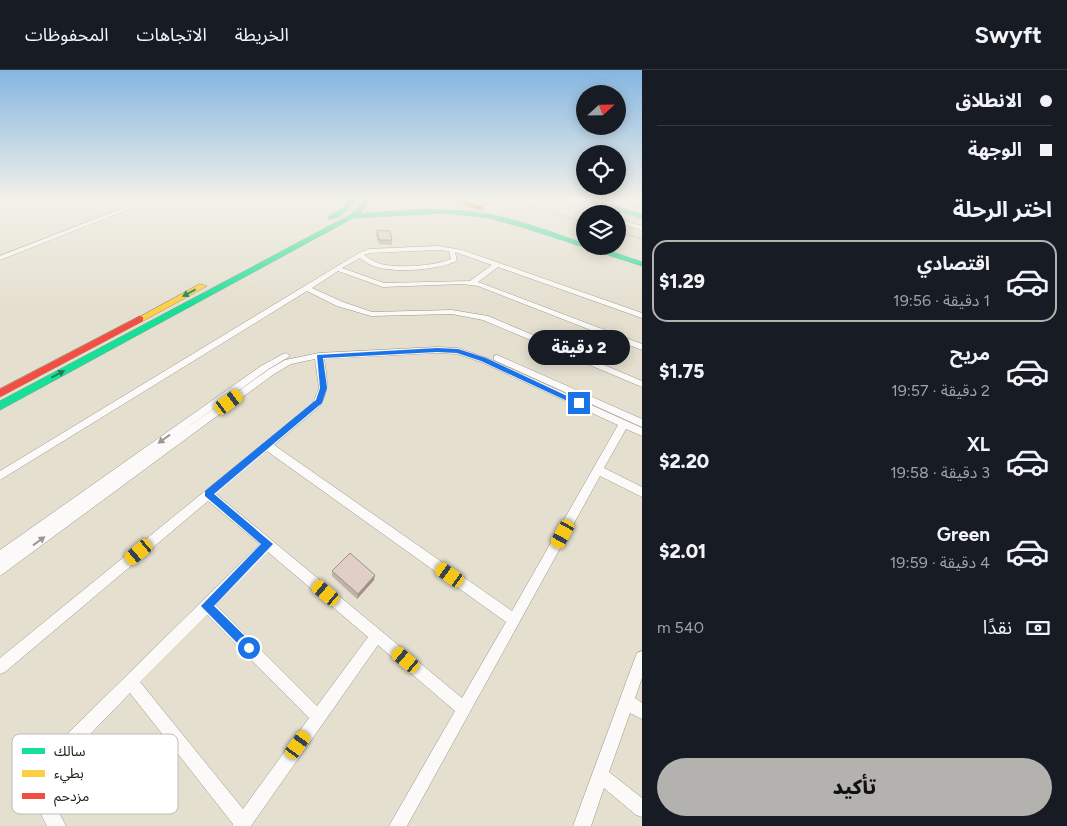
<!DOCTYPE html>
<html lang="ar">
<meta charset="utf-8">
<style>
:root{--surface:#171b24;--page:#242831;--text:#f1f3f6;--muted:#9ea1a6;--line:#363941;--accent:#b3b2ae}
body{margin:0;font-family:Figtree,"Noto Sans Arabic",sans-serif;background:var(--page);color:var(--text);direction:rtl;height:100vh;display:flex;flex-direction:column;font-size:19px;white-space:nowrap}
*{box-sizing:border-box;margin:0}
p{font-size:16px;color:var(--muted)}
.icon{flex:none;width:28px;height:28px;fill:none;stroke:currentColor;stroke-width:2;stroke-linecap:round;stroke-linejoin:round}
.map{position:relative;flex:1;overflow:hidden;direction:ltr}
.side{display:flex;flex-direction:column;background:var(--surface);width:425px}
.side>*{flex:none}
.banner{display:grid;align-content:center;height:110px;padding:0 15px;background:var(--surface)}
.needle{width:32px;rotate:68deg}
.controls{position:absolute;left:576px;top:15px;display:grid;gap:10px}
.controls a{display:grid;place-items:center;width:50px;height:50px;border-radius:50%;background:var(--surface);box-shadow:0 2px 12px #0003;font-size:25px}
.end{position:absolute;width:22px;height:22px;margin:-11px;border:6px solid #1a73e8;background:#fff;box-shadow:0 0 0 2px #fff}
.from{border-radius:50%}
.bubble{position:absolute;height:35px;border-radius:18px;background:var(--surface);box-shadow:0 2px 12px #0003;font-size:16px;font-weight:800;line-height:35px;text-align:center;direction:rtl}
.car{position:absolute;width:15px;height:30px;margin:-15px -8px;border-radius:6px;box-shadow:0 0 4px 1px #0007;background:linear-gradient(#f5c518 24%,#345 0 40%,#f5c518 0 76%,#345 0 86%,#f5c518 0)}
.banner b{display:flex;align-items:center;gap:18px;height:48px;font-size:19px}
.banner b+b{border-top:1px solid var(--line)}
.banner i{width:12px;height:12px;background:var(--text)}
ul{padding:0;list-style:none}
li{display:flex;align-items:center;gap:15px;height:82px;margin:0 10px 8px;padding:0 5px;border:2px solid transparent;border-radius:15px}
li div{flex:1}
li b{display:block;font-size:19px}
li em{font-style:normal;font-weight:800}
li.on{border-color:var(--accent)}
li>.icon{width:45px;height:45px;stroke-width:1.5}
h2{padding:0 15px;font-size:22px;line-height:60px}
.pay{display:flex;align-items:center;gap:12px;height:55px;padding:0 15px;font-size:19px}
.pay p{margin-inline-start:auto}
.action{display:flex;gap:10px;margin-top:auto;padding:10px 15px}
.action a{flex:1;height:58px;border-radius:30px;background:var(--accent);color:#111;font-size:20px;font-weight:800;line-height:58px;text-align:center}
header{display:flex;align-items:center;gap:30px;box-sizing:border-box;height:70px;padding:0 25px;background:var(--surface);border-bottom:1px solid var(--line)}
header strong{font-size:24px}
nav{display:flex;gap:28px;margin-inline-start:auto;font-size:18px}
main{display:flex;flex:1;min-height:0}
.map>svg:first-child{display:block}
.lines{fill:none;stroke-linecap:round;stroke-linejoin:round}
.street-casing{stroke:#9a968a;stroke-width:1}
.fast-casing{stroke:#9a968a;stroke-width:1}
.slow-casing{stroke:#9a968a;stroke-width:1}
.jam-casing{stroke:#9a968a;stroke-width:1}
.street{fill:#fbfaf8;fill-rule:evenodd}
.fast{fill:#16e098;fill-rule:evenodd}
.slow{fill:#ffcf43;fill-rule:evenodd}
.jam{fill:#f24e42;fill-rule:evenodd}
.rail{stroke:#bab9b5;stroke-width:1}
.wall{fill:#c1b1ab}
.shaded-wall{fill:#9d908b}
.building{fill:#e0cec7;stroke:#9d908b}
.oneway{fill:#1c8056}
.oneway2{fill:#9a9892}
.route{fill:#1a73e8}
.key{fill:#fff;stroke:#bdbcb9;stroke-width:1}
.key-label{font-size:14px;fill:#232015}
</style>
<header>
<strong>Swyft</strong>
<nav><a>الخريطة</a><a>الاتجاهات</a><a>المحفوظات</a></nav>
</header>
<main>
<section class="side">
<div class="banner">
<b><i class="from"></i>الانطلاق</b>
<b><i></i>الوجهة</b>
</div>
<h2>اختر الرحلة</h2>
<ul>
<li class="on"><svg class="icon" aria-label="car" viewBox="0 0 24 24"><path d="M5 17H2v-5l4-1 3-4h7l3 4 3 1v5h-3M9 17h6M6 11h13"/><circle cx="7" cy="17" r="2"/><circle cx="17" cy="17" r="2"/></svg><div><b>اقتصادي</b><p>1 دقيقة · 19:56</p></div><em>$1.29</em></li>
<li><svg class="icon" aria-label="car" viewBox="0 0 24 24"><path d="M5 17H2v-5l4-1 3-4h7l3 4 3 1v5h-3M9 17h6M6 11h13"/><circle cx="7" cy="17" r="2"/><circle cx="17" cy="17" r="2"/></svg><div><b>مريح</b><p>2 دقيقة · 19:57</p></div><em>$1.75</em></li>
<li><svg class="icon" aria-label="car" viewBox="0 0 24 24"><path d="M5 17H2v-5l4-1 3-4h7l3 4 3 1v5h-3M9 17h6M6 11h13"/><circle cx="7" cy="17" r="2"/><circle cx="17" cy="17" r="2"/></svg><div><b>XL</b><p>3 دقيقة · 19:58</p></div><em>$2.20</em></li>
<li><svg class="icon" aria-label="car" viewBox="0 0 24 24"><path d="M5 17H2v-5l4-1 3-4h7l3 4 3 1v5h-3M9 17h6M6 11h13"/><circle cx="7" cy="17" r="2"/><circle cx="17" cy="17" r="2"/></svg><div><b>Green</b><p>4 دقيقة · 19:59</p></div><em>$2.01</em></li>
</ul>
<div class="pay"><svg class="icon" aria-label="cash" viewBox="0 0 24 24"><path d="M3 7h18v10H3z"/><circle cx="12" cy="12" r="2"/></svg>نقدًا<p>540 m</p></div>
<div class="action"><a>تأكيد</a></div>
</section>
<div class="map">
<svg width="642" height="756" viewBox="0 0 642 756">
<rect width="100%" height="100%" fill="#e4dfcf"/>
<g class="lines">
<defs>
<g id="street">
<path d="M6,130H13L0,139V134Z"/>
<path d="M144,130H152L0,190V186Z"/>
<path d="M537,130H546L593,144H585Z"/>
<path d="M621,130H630L642,133V137Z"/>
<path d="M618,149L642,156V160L618,153Z"/>
<path d="M438,176L462,180L642,243V248L498,197L478,212L642,274V280L478,216L462,214L383,217L338,201L312,218L343,232L372,242L452,240L488,246L642,311V317L483,250L452,244L371,246L337,236L307,221L0,410V401L359,183L369,179ZM438,180L449,181L451,189C436,196 394,199 378,193C373,191 368,188 364,185L370,183ZM455,182L492,195L470,211L384,213L342,198L360,188C365,192 370,195 376,197C398,203 437,200 457,191Z"/>
<path d="M437,277L458,278L487,288L642,358V366L626,359L604,398L642,417V427L600,406L407,756H389L455,641L378,575L251,756H232L233,754L130,623L65,690L59,699L54,712V729L56,737L66,756H47C31,727 37,706 53,678L260,474L208,431L5,602L0,604V588L313,333L319,318L315,289L291,294L274,304L0,506V480L261,296L283,284L286,283L290,286L267,300L177,365L268,300L285,290L319,283ZM437,283L457,284L481,292L618,355L512,541L274,375L319,337C330,321 327,307 324,289ZM267,381L506,552L462,628L216,424ZM268,482L368,567L317,636L216,535ZM207,545L309,648L243,739L140,612Z"/>
<path d="M497,285L642,349V357L494,290V286Z"/>
<path d="M642,581V608L635,628L642,633V649L630,643L609,702L642,728V747L636,745L604,718L591,756H573L635,588L637,583Z"/>
</g>
<g id="fast">
<path d="M349,130H355C349,139 339,150 328,149V147L343,138Z"/>
<path d="M363,130H369L364,139L359,144C397,141 436,137 474,142C512,147 549,161 585,174V176H595L642,192V196L528,159L489,148L444,143L353,148L0,340V331L350,145L359,137Z"/>
<path d="M581,130H591L642,144V148Z"/>
</g>
<path id="slow" d="M200,214L207,216L143,251L140,252L136,249Z"/>
<g id="jam">
<path d="M452,130H461L484,138L481,140Z"/>
<path d="M140,246L143,247V251L0,327V319Z"/>
</g>
</defs>
<use href="#street" class="street-casing"/>
<use href="#fast" class="fast-casing"/>
<use href="#slow" class="slow-casing"/>
<use href="#jam" class="jam-casing"/>
<use href="#street" class="street"/>
<use href="#fast" class="fast"/>
<use href="#slow" class="slow"/>
<use href="#jam" class="jam"/>
<g class="rail">
<path d="M509,130L585,152"/>
<path d="M618,162L642,169"/>
</g>
</g>
<g class="wall">
<path d="M377,160L392,170V175L379,174L376,165Z"/>
<path d="M332,501L374,510L357,529L332,506Z"/>
</g>
<path class="shaded-wall" d="M375,505L374,510L357,529L358,524Z"/>
<g class="building">
<path d="M377,160L390,161L392,170H379Z"/>
<path d="M350,483L375,505L358,524L332,501Z"/>
</g>
<defs><path id="oneway-solid" d="M-6-.8H1V-3.2L6.5 0L1 3.2V.8H-6Z" transform="scale(1.25)"/></defs>
<g class="oneway">
<use href="#oneway-solid" transform="translate(189 223) rotate(152)"/>
<use href="#oneway-solid" transform="translate(58 304) rotate(-28)"/>
</g>
<g class="oneway2">
<use href="#oneway-solid" transform="translate(164 369) rotate(144)"/>
<use href="#oneway-solid" transform="translate(39 471) rotate(-36)"/>
</g>
<linearGradient id="sky" x2="0" y2="1"><stop stop-color="#85b6e1"/><stop offset="0.55" stop-color="#f3f1e9"/><stop offset="1" stop-color="#f3f1e9" stop-opacity="0"/></linearGradient>
<rect width="642" height="236" fill="url(#sky)"/>
<path class="route" d="M437,278L458,279L486,288L582,333L576,335L481,291L457,283L437,282L323,288L327,318L322,333L214,424L273,474L214,536L253,574L254,578L253,581L249,583L245,581L201,536L261,474L205,426V421L316,330L320,318L317,285Z"/>
<rect x="12" y="664" width="166" height="80" rx="8" class="key"/>
<rect x="22" y="678" width="23" height="6" fill="#16e098"/>
<rect x="22" y="700" width="23" height="7" fill="#ffcf43"/>
<rect x="22" y="723" width="23" height="6" fill="#f24e42"/>
<g class="key-label">
<text x="54" y="686">سالك</text>
<text x="54" y="708">بطيء</text>
<text x="54" y="731">مزدحم</text>
</g>
</svg>
<div class="controls">
<a><svg class="needle" viewBox="-14 -14 28 28"><path d="M0-13l5 13h-10z" fill="#e53935"/><path d="M0 13l5-13h-10z" fill="#9ea1a6"/></svg></a>
<a><svg class="icon" aria-label="locate" viewBox="0 0 24 24"><circle cx="12" cy="12" r="6"/><path d="M12 2v4M12 18v4M2 12h4M18 12h4"/></svg></a>
<a><svg class="icon" aria-label="layers" viewBox="0 0 24 24"><path d="M12 4l9 5-9 5-9-5zM3 14l9 5 9-5"/></svg></a>
</div>
<i class="end from" style="left:249px;top:578px"></i>
<i class="end" style="left:579px;top:333px"></i>
<div class="bubble" style="left:528px;top:260px;width:102px">2 دقيقة</div>
<i class="car" style="left:229px;top:332px;rotate:54deg"></i>
<i class="car" style="left:563px;top:464px;rotate:209deg"></i>
<i class="car" style="left:139px;top:482px;rotate:230deg"></i>
<i class="car" style="left:450px;top:505px;rotate:305deg"></i>
<i class="car" style="left:326px;top:523px;rotate:310deg"></i>
<i class="car" style="left:406px;top:590px;rotate:310deg"></i>
<i class="car" style="left:298px;top:675px;rotate:36deg"></i>
</div>
</main>
